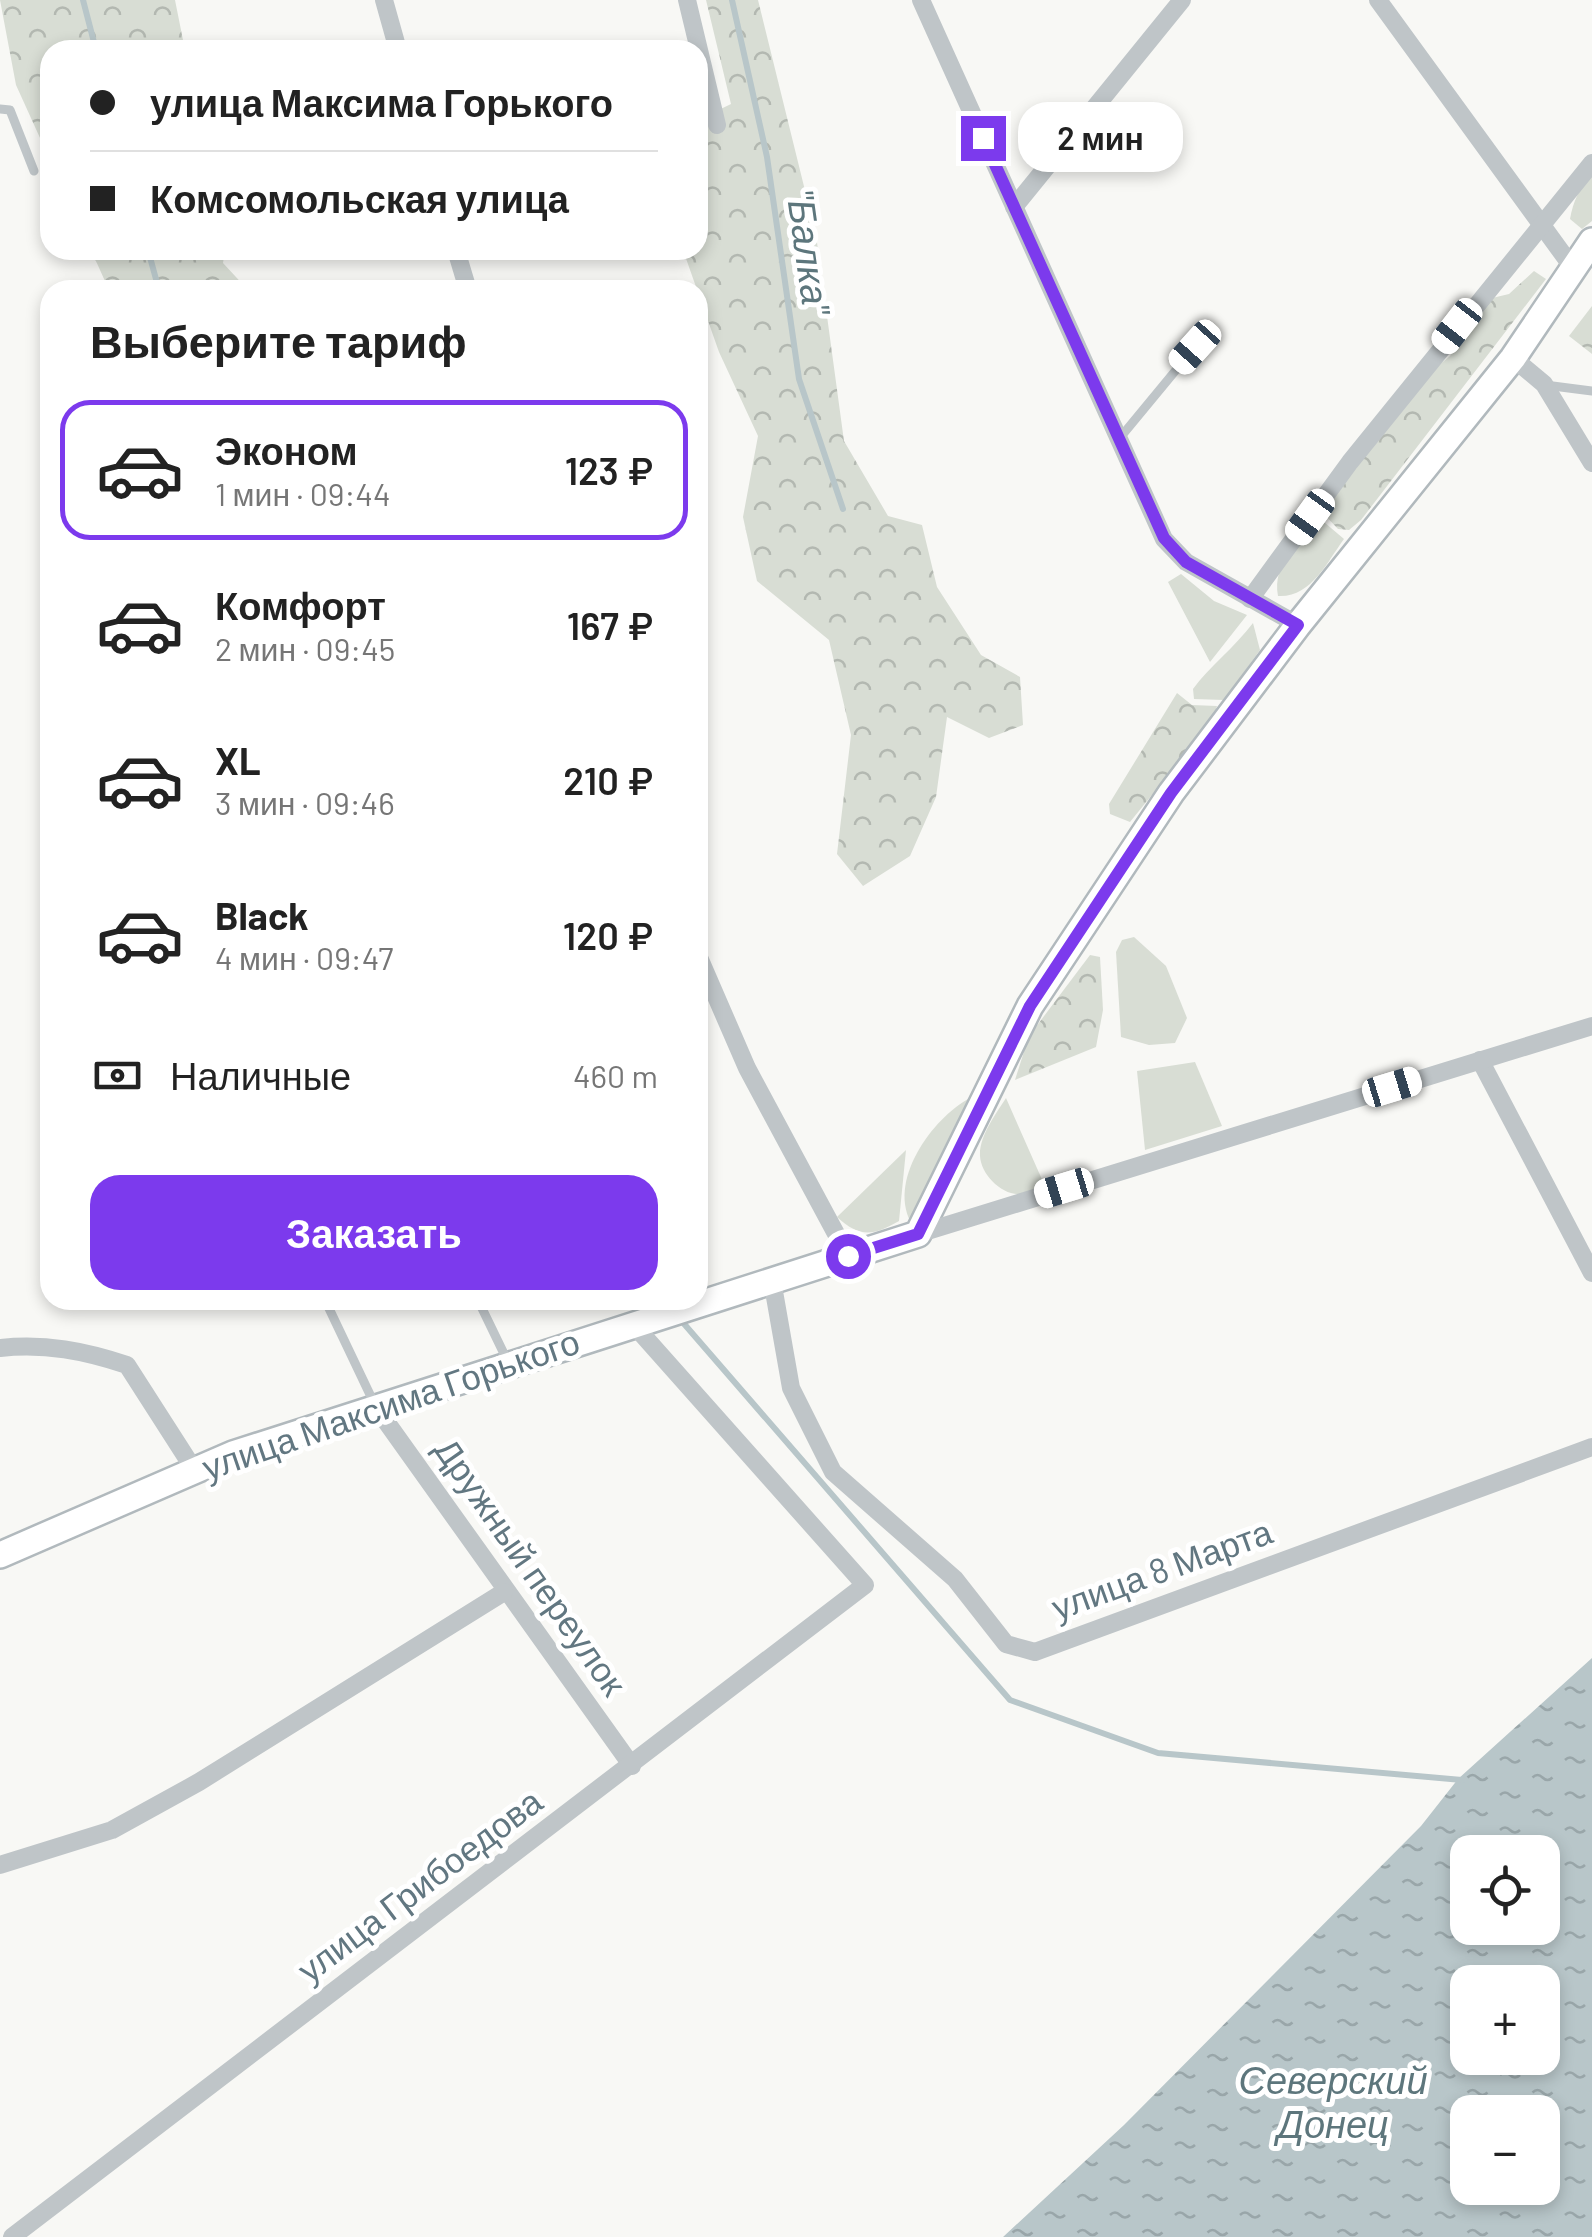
<!DOCTYPE html>
<html lang="ru">
<meta charset="utf-8">
<style>
:root{--surface:#fff;--page:#f6f6f6;--text:#222;--muted:#767676;--line:#e0e0e0;--accent:#7c3aed}
body{margin:0;font-family:Barlow,sans-serif;background:var(--page);color:var(--text);height:100vh;display:flex;flex-direction:column;font-size:38px;white-space:nowrap}
*{box-sizing:border-box;margin:0}
p{font-size:32px;color:var(--muted)}
.icon{flex:none;width:55px;height:55px;fill:none;stroke:currentColor;stroke-width:2;stroke-linecap:round;stroke-linejoin:round}
.map{position:relative;flex:1;overflow:hidden}
.drawer{position:absolute;left:40px;top:280px;width:668px;height:1030px;display:flex;flex-direction:column;background:var(--surface);border-radius:30px;box-shadow:0 5px 15px #0003}
.drawer>*{flex:none}
.banner{position:absolute;left:40px;top:40px;width:668px;height:220px;border-radius:30px;box-shadow:0 5px 15px #0003;display:grid;align-content:center;height:220px;padding:0 50px;background:var(--surface)}
.controls{position:absolute;left:1450px;top:1835px;display:grid;gap:20px}
.controls a{display:grid;place-items:center;width:110px;height:110px;border-radius:20px;background:var(--surface);box-shadow:0 5px 15px #0003;font-size:50px}
.end{position:absolute;width:45px;height:45px;margin:-22px;border:12px solid #7c3aed;background:#fff;box-shadow:0 0 0 5px #fff}
.from{border-radius:50%}
.bubble{position:absolute;height:70px;border-radius:30px;background:var(--surface);box-shadow:0 5px 15px #0003;font-size:32px;font-weight:600;line-height:70px;text-align:center}
.car{position:absolute;width:30px;height:60px;margin:-30px -15px;border-radius:12px;box-shadow:0 0 8px 2px #0007;background:linear-gradient(#fff 24%,#345 0 40%,#fff 0 76%,#345 0 86%,#fff 0)}
.banner b{display:flex;align-items:center;gap:35px;height:95px;font-size:38px}
.banner b+b{border-top:2px solid var(--line)}
.banner i{width:25px;height:25px;background:var(--text)}
ul{padding:0;list-style:none}
li{display:flex;align-items:center;gap:30px;height:140px;margin:0 20px 15px;padding:0 30px;border:5px solid transparent;border-radius:30px}
li div{flex:1}
li b{display:block;font-size:38px}
li em{font-style:normal;font-weight:600}
li.on{border-color:var(--accent)}
li>.icon{width:90px;height:90px;stroke-width:1.5}
h2{padding:0 50px;font-size:45px;line-height:120px}
.pay{display:flex;align-items:center;gap:25px;height:110px;padding:0 50px;font-size:38px}
.pay p{margin-inline-start:auto}
.action{display:flex;gap:20px;margin-top:auto;padding:20px 50px}
.action a{flex:1;height:115px;border-radius:30px;background:var(--accent);color:#fff;font-size:40px;font-weight:600;line-height:115px;text-align:center}
.map>svg:first-child{display:block}
.grass{fill:#d8ddd4}
.forest{fill:url(#forest-crowns)}
.water{fill:url(#water-ripples);fill-rule:evenodd}
.lines{fill:none;stroke-linecap:round;stroke-linejoin:round}
.stream{stroke:#b8c6c9;stroke-width:6}
.secondary-casing{stroke:#b1b9bd;stroke-width:30}
.lane{stroke:#bfc5c8;stroke-width:9}
.street{stroke:#bfc5c8;stroke-width:18}
.secondary{stroke:#fff;stroke-width:25}
.route{stroke:#7c3aed;stroke-width:12}
.labels{text-anchor:middle;stroke-width:10;stroke-linejoin:round;paint-order:stroke}
.street-label{font-size:35px;fill:#627781;stroke:#fff}
.water-label{font-size:38px;font-style:italic;fill:#5d767c;stroke:#fff}
</style>
<div class="map">
<svg width="1592" height="2237" viewBox="0 0 1592 2237">
<defs>
<pattern id="forest-crowns" width="20" height="18" patternUnits="userSpaceOnUse" patternTransform="scale(2.5)"><rect width="20" height="18" fill="#d8ddd4"/><path d="M2 6a3 3 0 1 1 6 0M12 15a3 3 0 1 1 6 0" fill="none" stroke="#b3b8b1"/></pattern>
<pattern id="water-ripples" width="26" height="14" patternUnits="userSpaceOnUse" patternTransform="scale(2.5)"><rect width="26" height="14" fill="#b8c6c9"/><path d="M2 4q2-2 4 0t4 0M15 11q2-2 4 0t4 0" fill="none" stroke="#99a6a9"/></pattern>
</defs>
<rect width="100%" height="100%" fill="#f8f8f5"/>
<g class="grass">
<path d="M1592,173V221L1582,229L1570,219C1573,201 1580,187 1592,173Z"/>
<path d="M1318,517L1344,539C1327,562 1311,598 1278,596C1272,563 1299,541 1318,517Z"/>
<path d="M1181,574L1214,601L1247,615L1210,662L1168,582Z"/>
<path d="M1253,623L1260,650L1224,700L1194,699L1193,689C1209,667 1235,647 1253,623Z"/>
<path d="M1134,937L1166,966L1187,1018L1175,1043L1149,1045L1121,1037L1116,952L1122,940Z"/>
<path d="M1195,1062L1222,1126L1145,1150L1137,1071Z"/>
<path d="M970,1098L913,1226C885,1183 932,1118 970,1098Z"/>
<path d="M1006,1098L1044,1184C1038,1187 1029,1193 1023,1194C1003,1197 981,1175 980,1156C979,1136 996,1114 1006,1098Z"/>
<path d="M906,1150L899,1221C873,1236 860,1238 837,1217Z"/>
</g>
<g class="forest">
<path d="M0,0H175L185,50H50V160L16,85Z"/>
<path d="M706,0H758L816,235L844,441L888,516L922,525L937,587L981,655L1020,677L1023,725L989,738L947,717L936,797L910,856L863,886L837,854L851,735L829,640L757,581L743,517L758,436L719,352L683,250H698V120L731,104Z"/>
<path d="M91,250H225L223,263L248,290H109Z"/>
<path d="M1534,271L1546,279L1361,520L1349,530L1338,529L1321,511L1418,382L1450,356L1488,299L1509,294Z"/>
<path d="M1592,306V354L1569,336Z"/>
<path d="M1177,693L1192,705L1217,706L1212,721L1130,822L1110,814L1109,804Z"/>
<path d="M1090,955L1100,957L1103,1010L1096,1047L1015,1080L1029,1036Z"/>
</g>
<path class="water" d="M1592,1658V2237H1003L1124,2125L1421,1826L1458,1779ZM1468,1852H1542V1928H1468ZM1468,1982H1542V2058H1468ZM1468,2112H1542V2188H1468Z"/>
<g class="lines">
<g class="stream">
<path d="M83,0L96,50"/>
<path d="M732,0L767,157L799,379L843,509"/>
<path d="M148,250L159,290"/>
<path d="M679,1318L1010,1700L1158,1753L1462,1780"/>
</g>
<defs>
<path id="secondary" d="M0,1555L233,1454L918,1234L1030,1006L1171,793L1298,625L1513,358L1592,241"/>
</defs>
<use href="#secondary" class="secondary-casing"/>
<g class="lane">
<path d="M0,109L10,110L34,171"/>
<path d="M1545,385L1592,391"/>
<path d="M1119,439L1195,347"/>
<path d="M325,1300L374,1403"/>
<path d="M478,1300L507,1360"/>
</g>
<g class="street">
<path d="M384,0L398,50"/>
<path d="M687,0L717,125"/>
<path d="M921,0L1164,539L1186,562L1298,625"/>
<path d="M1378,0L1573,268"/>
<path d="M1014,207L1182,0"/>
<path d="M456,250L468,290"/>
<path d="M1513,358L1544,384L1592,463"/>
<path d="M1250,599L1350,462L1592,163"/>
<path d="M698,955L747,1068L848,1256"/>
<path d="M1480,1060L1592,1273"/>
<path d="M918,1234L1592,1026"/>
<path d="M772,1280L791,1388L833,1472L955,1579L1006,1644L1035,1652L1592,1447"/>
<path d="M0,1348C45,1343 85,1351 127,1365L195,1471"/>
<path d="M375,1406L632,1766"/>
<path d="M0,1865L112,1830L199,1782L504,1592"/>
<path d="M12,2237L865,1585L633,1324"/>
</g>
<use href="#secondary" class="secondary"/>
</g>
<g class="lines">
<path class="route" d="M848,1256L918,1234L1030,1006L1171,793L1298,625L1186,562L1164,538L983,138"/>
</g>
<g class="labels">
<g class="street-label">
<text transform="translate(391 1405) rotate(-19)" y="12">улица Максима Горького</text>
<text transform="translate(530 1567) rotate(55)" y="12">Дружный переулок</text>
<text transform="translate(1162 1570) rotate(-20)" y="12">улица 8 Марта</text>
<text transform="translate(420 1886) rotate(-37)" y="12">улица Грибоедова</text>
</g>
<g class="water-label">
<text transform="translate(808 252) rotate(82)" y="13">"Балка"</text>
<text x="1333" y="2094">Северский<tspan x="1333" dy="44">Донец</tspan></text>
</g>
</g>
</svg>
<div class="controls">
<a><svg class="icon" aria-label="locate" viewBox="0 0 24 24"><circle cx="12" cy="12" r="6"/><path d="M12 2v4M12 18v4M2 12h4M18 12h4"/></svg></a>
<a>+</a>
<a>−</a>
</div>
<i class="end from" style="left:848px;top:1256px"></i>
<i class="end" style="left:983px;top:138px"></i>
<div class="bubble" style="left:1018px;top:102px;width:165px">2 мин</div>
<i class="car" style="left:1457px;top:326px;rotate:218deg"></i>
<i class="car" style="left:1195px;top:347px;rotate:222deg"></i>
<i class="car" style="left:1310px;top:517px;rotate:216deg"></i>
<i class="car" style="left:1392px;top:1087px;rotate:73deg"></i>
<i class="car" style="left:1064px;top:1188px;rotate:253deg"></i>
<div class="banner">
<b><i class="from"></i>улица Максима Горького</b>
<b><i></i>Комсомольская улица</b>
</div>
<section class="drawer">
<h2>Выберите тариф</h2>
<ul>
<li class="on"><svg class="icon" aria-label="car" viewBox="0 0 24 24"><path d="M5 17H2v-5l4-1 3-4h7l3 4 3 1v5h-3M9 17h6M6 11h13"/><circle cx="7" cy="17" r="2"/><circle cx="17" cy="17" r="2"/></svg><div><b>Эконом</b><p>1 мин · 09:44</p></div><em>123 ₽</em></li>
<li><svg class="icon" aria-label="car" viewBox="0 0 24 24"><path d="M5 17H2v-5l4-1 3-4h7l3 4 3 1v5h-3M9 17h6M6 11h13"/><circle cx="7" cy="17" r="2"/><circle cx="17" cy="17" r="2"/></svg><div><b>Комфорт</b><p>2 мин · 09:45</p></div><em>167 ₽</em></li>
<li><svg class="icon" aria-label="car" viewBox="0 0 24 24"><path d="M5 17H2v-5l4-1 3-4h7l3 4 3 1v5h-3M9 17h6M6 11h13"/><circle cx="7" cy="17" r="2"/><circle cx="17" cy="17" r="2"/></svg><div><b>XL</b><p>3 мин · 09:46</p></div><em>210 ₽</em></li>
<li><svg class="icon" aria-label="car" viewBox="0 0 24 24"><path d="M5 17H2v-5l4-1 3-4h7l3 4 3 1v5h-3M9 17h6M6 11h13"/><circle cx="7" cy="17" r="2"/><circle cx="17" cy="17" r="2"/></svg><div><b>Black</b><p>4 мин · 09:47</p></div><em>120 ₽</em></li>
</ul>
<div class="pay"><svg class="icon" aria-label="cash" viewBox="0 0 24 24"><path d="M3 7h18v10H3z"/><circle cx="12" cy="12" r="2"/></svg>Наличные<p>460 m</p></div>
<div class="action"><a>Заказать</a></div>
</section>
</div>
